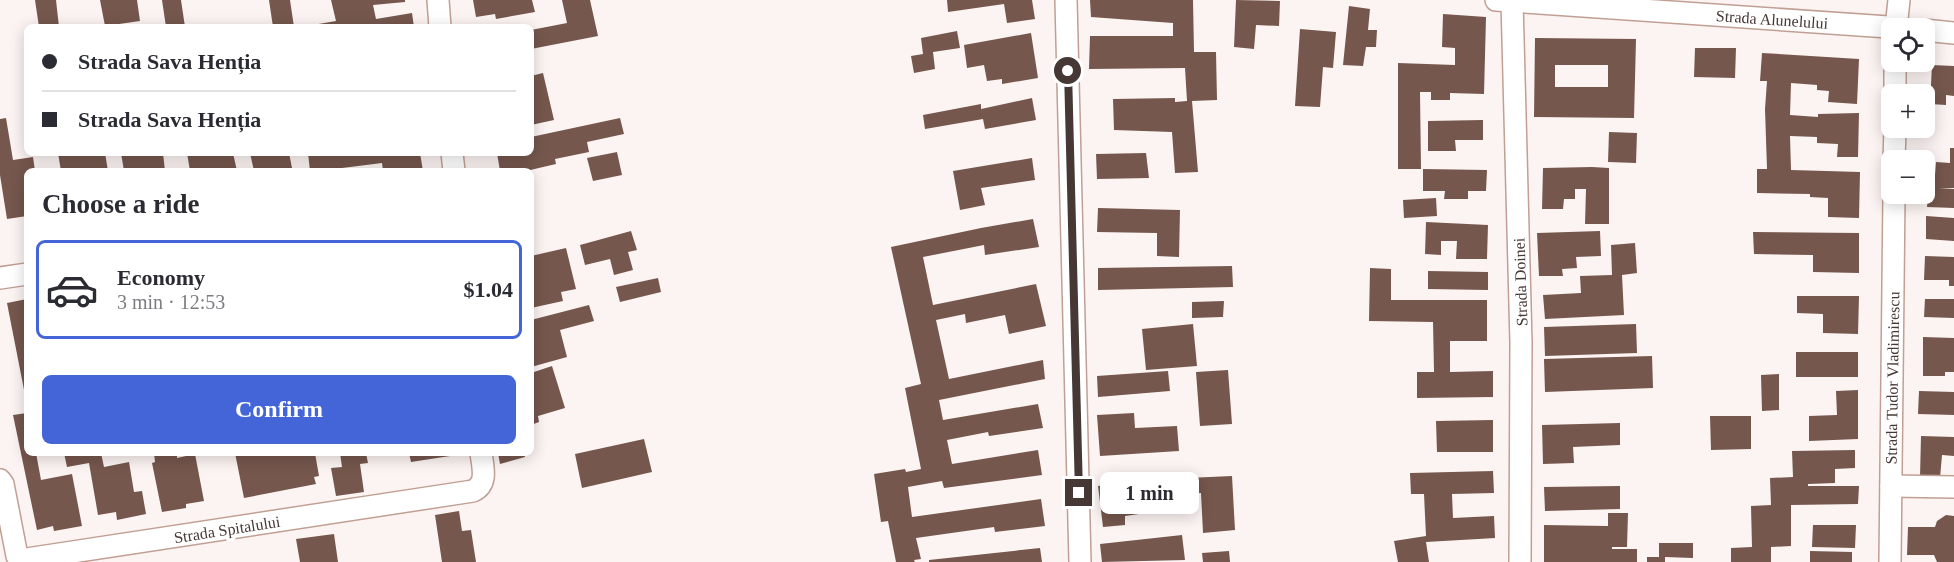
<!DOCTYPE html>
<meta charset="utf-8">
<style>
:root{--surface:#fff;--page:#f7f7f7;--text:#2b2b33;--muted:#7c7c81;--line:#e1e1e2;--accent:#4365d7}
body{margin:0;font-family:Georgia,serif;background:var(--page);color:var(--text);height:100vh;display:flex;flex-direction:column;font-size:22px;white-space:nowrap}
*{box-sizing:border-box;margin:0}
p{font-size:20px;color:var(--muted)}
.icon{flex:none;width:33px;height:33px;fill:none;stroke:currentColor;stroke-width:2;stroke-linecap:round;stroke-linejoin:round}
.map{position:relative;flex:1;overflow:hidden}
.drawer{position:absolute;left:24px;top:168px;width:510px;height:288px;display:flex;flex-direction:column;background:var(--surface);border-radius:9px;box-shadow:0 3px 15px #0003}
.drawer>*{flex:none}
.hud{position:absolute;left:24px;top:24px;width:510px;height:132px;border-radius:9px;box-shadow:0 3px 15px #0003;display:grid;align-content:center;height:132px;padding:0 18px;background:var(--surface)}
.buttons{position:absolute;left:1881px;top:18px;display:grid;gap:12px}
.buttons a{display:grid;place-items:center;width:54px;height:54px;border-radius:9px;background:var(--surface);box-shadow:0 3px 15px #0003;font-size:30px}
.end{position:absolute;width:27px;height:27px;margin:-14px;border:8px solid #463834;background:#fff;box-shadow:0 0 0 3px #fff}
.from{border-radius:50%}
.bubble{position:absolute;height:42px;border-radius:9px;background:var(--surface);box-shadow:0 3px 15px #0003;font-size:20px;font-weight:700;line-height:42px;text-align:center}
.hud b{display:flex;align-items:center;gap:21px;height:57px;font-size:22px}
.hud b+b{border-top:2px solid var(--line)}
.hud i{width:15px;height:15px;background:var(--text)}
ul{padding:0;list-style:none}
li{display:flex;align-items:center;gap:18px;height:99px;margin:0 12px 9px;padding:0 6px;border:3px solid transparent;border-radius:9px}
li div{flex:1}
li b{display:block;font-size:22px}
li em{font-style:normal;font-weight:700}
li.selected{border-color:var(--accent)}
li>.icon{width:54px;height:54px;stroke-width:1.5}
h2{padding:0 18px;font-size:27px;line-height:72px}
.button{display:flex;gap:12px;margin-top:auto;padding:12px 18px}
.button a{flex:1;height:69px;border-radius:9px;background:var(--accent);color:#fff;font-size:24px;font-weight:700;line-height:69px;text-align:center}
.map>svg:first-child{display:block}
.building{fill:#75574d;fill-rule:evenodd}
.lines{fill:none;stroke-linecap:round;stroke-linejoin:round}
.minor-casing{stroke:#c19f94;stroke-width:24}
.minor{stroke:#fff;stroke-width:21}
.route{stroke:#463834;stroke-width:8}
.labels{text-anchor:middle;stroke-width:6;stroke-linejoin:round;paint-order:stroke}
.street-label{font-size:16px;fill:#463834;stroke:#fff}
</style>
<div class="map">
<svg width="1954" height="562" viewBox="0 0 1954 562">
<rect width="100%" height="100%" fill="#fcf4f2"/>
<g class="building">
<path d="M35,0H56L59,27H39Z"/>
<path d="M100,0H137L140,21L105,26Z"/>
<path d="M162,0H181L185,27H166Z"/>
<path d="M269,0H290L294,27H273Z"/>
<path d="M331,0H405V2L373,5L376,19L412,13L414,27H301L336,21Z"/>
<path d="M473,0H532L535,12L496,19L495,14L476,17Z"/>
<path d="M562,0H590L598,36L531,49V30L567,23Z"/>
<path d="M947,0H1032L1035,19L1007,23L1004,4L948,12Z"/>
<path d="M1090,0H1193L1194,52H1216L1217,100L1192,101L1198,172L1175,173L1172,132L1114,130L1113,99L1175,98V102L1187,101L1185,68L1089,69L1090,36H1173V23L1091,17Z"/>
<path d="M1236,0L1280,1L1279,26L1256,25L1254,49L1234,47Z"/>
<path d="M1349,6L1370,9L1368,30H1377L1376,47H1366L1363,66L1343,65Z"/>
<path d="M1443,14L1486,17L1484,94L1450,93V100H1431V92H1420L1421,169H1398V63L1455,65V48L1442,47Z"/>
<path d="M1300,29L1336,32L1333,68L1323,67L1320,107L1295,106Z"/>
<path d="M957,31L960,48L933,52L935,69L914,73L911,56L923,54L921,38Z"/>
<path d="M1031,33L1038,78L1002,84V79L987,81L984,65L967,68L964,45Z"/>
<path d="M1535,38L1636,39L1634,118L1534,117ZM1555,65H1608V87H1555Z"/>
<path d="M1695,48H1736L1735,78L1694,77Z"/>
<path d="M1762,53L1859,59L1857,104L1828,102L1829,91L1817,90V85L1791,83L1790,115L1818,117V114L1859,113L1858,157H1837L1838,144L1817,143V137L1790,136L1791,170L1860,172L1859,218L1828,217V198L1810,197V194L1757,193V169H1767L1765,109L1767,81H1760Z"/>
<path d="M1932,65L1954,66V96L1946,95V105L1930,104Z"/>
<path d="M543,73L554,120L531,125V76Z"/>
<path d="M1032,98L1036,120L985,129L983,119L925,129L923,115L981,104V109Z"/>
<path d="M6,118L13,160L33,157L35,171H27V216L7,219L0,175V119Z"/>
<path d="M620,118L624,134L587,142L589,152L555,159L556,164L526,171H500L497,153H531V137Z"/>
<path d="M1483,120V140H1455L1456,151H1428V121Z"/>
<path d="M1609,132L1637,133L1636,163L1608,162Z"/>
<path d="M1950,148H1954V188H1939L1954,189V208L1927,207L1929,187L1934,188L1936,162L1950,163Z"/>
<path d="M617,152L622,175L593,181L587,158Z"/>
<path d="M58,153H105L108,171H61Z"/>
<path d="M121,153H163L165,171H124Z"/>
<path d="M187,153H233L237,171H190Z"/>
<path d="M250,153H289L292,168L277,171H254Z"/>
<path d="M308,153H420L423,171H383L382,163L334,169V171H310Z"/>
<path d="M1146,153L1149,178L1097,179L1096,154Z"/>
<path d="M1032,158L1035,180L981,188L985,205L960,210L953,171Z"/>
<path d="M1592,167L1609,168V224H1585L1586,189H1575V199H1564L1563,209H1542L1543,168Z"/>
<path d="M1423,169L1487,170L1486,191H1468V199H1444L1445,191H1423Z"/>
<path d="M1436,198L1437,216L1404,218L1403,200Z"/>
<path d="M1098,208L1180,210L1179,257L1157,256V233L1097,232Z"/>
<path d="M1926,216L1954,218V241L1926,239Z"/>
<path d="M1033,219L1039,247L985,255L984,245L923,257L933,305L1036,284L1046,326L1009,334L1005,315L966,323L965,314L936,320L949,379L1043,360L1045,379L939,400L943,420L1038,404L1043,428L989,436L988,432L947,440L952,464L1038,450L1042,475L944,488L942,481L908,487L912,517L1041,499L1045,526L995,532L994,527L916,538L921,559L914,560L915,562H896L888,521L881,522L874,474L905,469L906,472L921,469L905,388L921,384L891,247L981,228Z"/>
<path d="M1426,222L1488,225L1487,259H1456L1457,241H1441V255L1425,254Z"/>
<path d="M631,231L637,250L628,252L633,270L614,275L610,259L585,265L580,245Z"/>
<path d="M1600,231L1601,256L1576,257L1577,268L1562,269L1563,276H1539L1537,233Z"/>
<path d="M1753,232L1859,233V273L1813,272V255L1754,254Z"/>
<path d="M1635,243L1637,273L1622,275L1624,315L1545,319L1543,295L1581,293L1580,276L1612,275L1611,245Z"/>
<path d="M566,248L576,289L561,292L563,301L531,308V256Z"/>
<path d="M1925,256L1954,257V286H1949V280H1924Z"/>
<path d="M1232,266L1233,287L1098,290V268Z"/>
<path d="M1370,268L1391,269V300H1487V341H1450V372L1493,371V397L1417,398V372H1434L1433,322L1369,321Z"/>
<path d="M1428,271L1488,272V290L1428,289Z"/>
<path d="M658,278L661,292L620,302L616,287Z"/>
<path d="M1797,296H1859L1858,334L1823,333V314L1797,313Z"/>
<path d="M27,299V400H26L7,303Z"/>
<path d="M1925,299H1954V318L1924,317Z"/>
<path d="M1224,301L1223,317L1192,318V302Z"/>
<path d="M589,305L594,321L560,330L567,357L531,367V320Z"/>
<path d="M1193,324L1197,366L1146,370L1142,329Z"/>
<path d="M1636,324L1637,353L1545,356L1544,327Z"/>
<path d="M1923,337L1954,338V372H1945V376H1923Z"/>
<rect x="1796" y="352" width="62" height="25"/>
<path d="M1652,356L1653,388L1545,392L1544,359Z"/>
<path d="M552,366L565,408L538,416L539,422L531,425V373Z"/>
<path d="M1228,370L1232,424L1200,426L1196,372Z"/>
<path d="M1168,371L1170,391L1098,397L1097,376Z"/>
<path d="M1779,374V410L1762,411L1761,375Z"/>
<path d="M1858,390V439L1809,441V416L1837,415L1836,391Z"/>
<path d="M1919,391L1954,392V415L1918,414Z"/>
<path d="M27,413V453H36L41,480L72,474L82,526L54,531L53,526L37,530L13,415Z"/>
<path d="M1134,413L1135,428L1177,426L1179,451L1100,456L1097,415Z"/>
<path d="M1710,416H1751V449L1711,450Z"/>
<path d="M1493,420V452H1437L1436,421Z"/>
<path d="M1620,423V445L1573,447L1574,463L1543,464L1542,425Z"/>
<path d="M1921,436L1954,437V456L1942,455L1940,478L1920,477Z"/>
<path d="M644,439L652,472L582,488L575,454Z"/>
<path d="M1855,450V468L1835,469V483L1808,484V486H1859L1858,504L1791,505V546L1771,547V562H1731V548L1752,547L1751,506L1771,505L1770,478L1793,477L1792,451Z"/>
<path d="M64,453H101L104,467L129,462L134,492L142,491L146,514L117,520L116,512L98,515L89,463L67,467Z"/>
<path d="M154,453H177V458L195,454L204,501L186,504V508L162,512L152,463L155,462Z"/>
<path d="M235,453H315L319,476L314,477L316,484L244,498Z"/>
<path d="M340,453H366L368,463L360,464L364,492L336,496L331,468L342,467Z"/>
<path d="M409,453H450V456L411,462Z"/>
<path d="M498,453H524L525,457L500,464Z"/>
<path d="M1493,471L1494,493L1452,494L1453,518L1494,516L1495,538L1426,542L1429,562H1398L1394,541L1426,536L1424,494H1411L1410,473Z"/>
<path d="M1232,476L1235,530L1203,533L1201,493L1167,495L1168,499L1138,503L1139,514L1125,516V525L1103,527L1098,486L1165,479Z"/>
<path d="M1620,486V509L1545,511L1544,487Z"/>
<path d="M459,511L462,531L471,530L476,562H442L435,515Z"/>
<path d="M1608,513H1628L1627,547H1612V549H1637V562H1544V525L1608,526Z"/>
<path d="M1946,515L1954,516V562H1937L1934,555H1907L1908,527H1935L1937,521Z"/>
<path d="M1813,525H1856L1855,548L1812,547Z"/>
<path d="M334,534L338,562H300L296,539Z"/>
<path d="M1182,535L1185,560L1102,562L1100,544Z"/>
<path d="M1659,543H1693V558L1665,557V562H1647V557H1659Z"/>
<path d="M1040,548L1042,562H929V560Z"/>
<path d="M1229,551L1230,562H1203L1202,553Z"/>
<path d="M1810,551L1852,552V562H1810Z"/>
</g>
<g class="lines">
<defs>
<g id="minor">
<path d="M438,0L440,27"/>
<path d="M1066,0L1080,562"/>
<path d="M1496,0L1903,28"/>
<path d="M1512,1L1521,343L1520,562"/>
<path d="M1896,28L1899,0"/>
<path d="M1924,30L1954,33"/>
<path d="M1895,94V62"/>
<path d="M452,153L454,171"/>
<path d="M1894,160L1895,128"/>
<path d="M0,278L27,274"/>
<path d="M0,480L3,484L17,556L20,560L473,491C488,484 483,468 481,453"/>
<path d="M1891,486L1954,487"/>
<path d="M1890,562L1894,194"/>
</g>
</defs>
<use href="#minor" class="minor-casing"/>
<use href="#minor" class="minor"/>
</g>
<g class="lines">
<path class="route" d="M1068,71L1079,493"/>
</g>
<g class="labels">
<g class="street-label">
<text transform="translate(1772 19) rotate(4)" y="6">Strada Alunelului</text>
<text transform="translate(1520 282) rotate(-92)" y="6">Strada Doinei</text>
<text transform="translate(1892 378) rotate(-89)" y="6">Strada Tudor Vladimirescu</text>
<text transform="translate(227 529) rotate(-9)" y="6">Strada Spitalului</text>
</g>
</g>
</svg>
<div class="buttons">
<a><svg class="icon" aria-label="locate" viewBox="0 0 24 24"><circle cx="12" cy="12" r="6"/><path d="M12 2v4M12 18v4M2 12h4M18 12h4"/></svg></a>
<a>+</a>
<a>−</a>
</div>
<i class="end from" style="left:1068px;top:71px"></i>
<i class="end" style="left:1079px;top:493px"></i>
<div class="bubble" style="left:1100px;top:472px;width:99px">1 min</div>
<div class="hud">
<b><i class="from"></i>Strada Sava Henția</b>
<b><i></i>Strada Sava Henția</b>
</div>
<section class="drawer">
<h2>Choose a ride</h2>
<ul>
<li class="selected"><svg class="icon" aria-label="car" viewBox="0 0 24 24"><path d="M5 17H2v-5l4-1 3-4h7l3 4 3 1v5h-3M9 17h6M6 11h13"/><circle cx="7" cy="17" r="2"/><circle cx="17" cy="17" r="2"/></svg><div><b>Economy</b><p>3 min · 12:53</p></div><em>$1.04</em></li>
</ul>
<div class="button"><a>Confirm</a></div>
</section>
</div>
